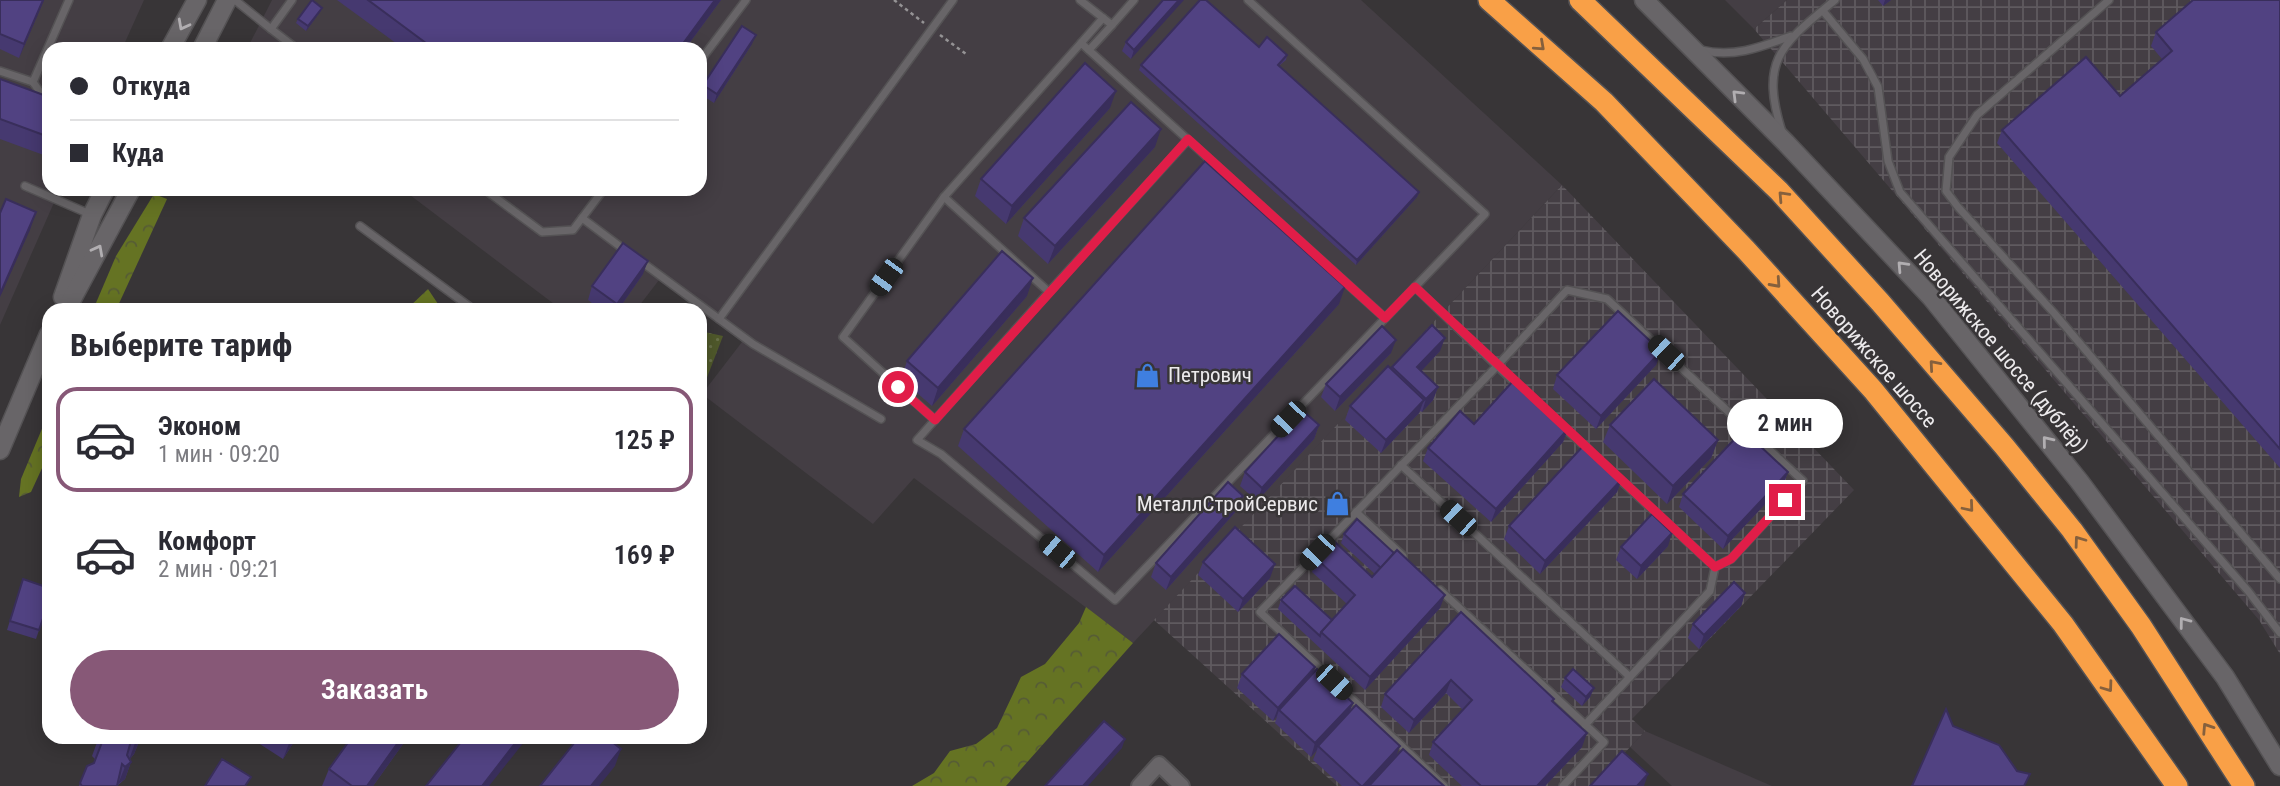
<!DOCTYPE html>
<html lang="ru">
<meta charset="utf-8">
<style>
:root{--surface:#fff;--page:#f7f7f7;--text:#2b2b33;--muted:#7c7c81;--line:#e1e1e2;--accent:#875877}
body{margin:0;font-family:"Roboto Condensed",sans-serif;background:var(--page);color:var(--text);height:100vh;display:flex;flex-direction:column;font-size:26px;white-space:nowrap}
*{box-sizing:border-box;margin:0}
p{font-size:23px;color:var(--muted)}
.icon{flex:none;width:38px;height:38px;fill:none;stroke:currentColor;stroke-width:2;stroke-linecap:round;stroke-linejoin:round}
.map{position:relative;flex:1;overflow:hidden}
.details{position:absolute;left:42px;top:303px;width:665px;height:441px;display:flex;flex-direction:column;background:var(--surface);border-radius:21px;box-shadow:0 4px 18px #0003}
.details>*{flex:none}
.banner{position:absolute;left:42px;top:42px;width:665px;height:154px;border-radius:21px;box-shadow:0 4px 18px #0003;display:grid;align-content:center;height:154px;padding:0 28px;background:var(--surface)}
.end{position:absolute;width:32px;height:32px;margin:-16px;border:9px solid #e11d48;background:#fff;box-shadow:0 0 0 4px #fff}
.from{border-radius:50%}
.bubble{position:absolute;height:49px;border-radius:24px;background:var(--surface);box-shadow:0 4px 18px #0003;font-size:23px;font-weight:600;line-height:49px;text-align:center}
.car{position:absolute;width:21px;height:42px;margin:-21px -10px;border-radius:9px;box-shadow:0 0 5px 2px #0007;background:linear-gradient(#222 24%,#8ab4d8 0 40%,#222 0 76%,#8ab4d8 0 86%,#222 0)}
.banner b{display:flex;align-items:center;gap:24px;height:66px;font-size:26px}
.banner b+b{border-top:2px solid var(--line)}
.banner i{width:18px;height:18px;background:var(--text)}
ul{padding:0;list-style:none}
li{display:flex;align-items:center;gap:21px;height:105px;margin:0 14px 10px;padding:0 14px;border:4px solid transparent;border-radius:21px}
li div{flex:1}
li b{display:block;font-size:26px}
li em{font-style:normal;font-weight:600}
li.current{border-color:var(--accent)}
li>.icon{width:63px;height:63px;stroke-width:1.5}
h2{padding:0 28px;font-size:32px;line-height:84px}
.action{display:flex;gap:14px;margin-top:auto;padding:14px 28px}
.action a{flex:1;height:80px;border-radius:42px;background:var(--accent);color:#fff;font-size:28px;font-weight:600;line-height:80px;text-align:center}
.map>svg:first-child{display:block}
.built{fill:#443e44}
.industrial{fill:url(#industrial-grid)}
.grass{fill:url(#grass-dots)}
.forest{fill:url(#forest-crowns)}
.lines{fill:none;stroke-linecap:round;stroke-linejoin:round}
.service-casing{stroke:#545254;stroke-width:10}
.minor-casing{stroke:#545254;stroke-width:18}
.tertiary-casing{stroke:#545254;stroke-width:21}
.motorway-casing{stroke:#545254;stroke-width:24}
.path{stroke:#959395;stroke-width:2.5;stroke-dasharray:3.5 3.5;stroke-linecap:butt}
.service{stroke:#686568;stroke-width:7}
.minor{stroke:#686568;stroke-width:14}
.tertiary{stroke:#686568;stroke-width:18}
.motorway{stroke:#f9a047;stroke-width:21}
.wall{fill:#463970}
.shaded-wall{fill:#392e5b}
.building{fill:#514282;stroke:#392e5b;stroke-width:2}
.oneway{stroke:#b1aeb1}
.oneway2{stroke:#85603d}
.route{stroke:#e11d48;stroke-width:9}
.labels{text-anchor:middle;stroke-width:5;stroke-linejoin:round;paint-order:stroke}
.street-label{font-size:21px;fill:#eceaec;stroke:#383537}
.poi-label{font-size:21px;fill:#eceaec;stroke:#383537;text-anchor:start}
</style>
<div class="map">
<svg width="2280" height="786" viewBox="0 0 2280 786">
<defs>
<pattern id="industrial-grid" width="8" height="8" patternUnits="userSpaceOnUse" patternTransform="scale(1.75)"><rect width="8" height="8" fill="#443e44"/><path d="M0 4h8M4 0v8" fill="none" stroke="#5f5a5f"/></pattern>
<pattern id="grass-dots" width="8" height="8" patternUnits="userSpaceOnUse" patternTransform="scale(1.75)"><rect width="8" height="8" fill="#50592b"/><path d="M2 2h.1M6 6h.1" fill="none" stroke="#69714a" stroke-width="1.8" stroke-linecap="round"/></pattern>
<pattern id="forest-crowns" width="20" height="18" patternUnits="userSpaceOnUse" patternTransform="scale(1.75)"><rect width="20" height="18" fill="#657323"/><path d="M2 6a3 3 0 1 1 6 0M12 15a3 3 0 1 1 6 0" fill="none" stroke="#565c35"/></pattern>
</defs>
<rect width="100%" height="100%" fill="#383537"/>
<g class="built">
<path d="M0,0H144L122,49H49V189H60L0,325Z"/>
<path d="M272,0H1361L1562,185L1133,643L914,478L873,524L702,394L742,342L659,280L636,310H562L402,189H700V49H247Z"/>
<path d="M1725,0H1787L1754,29Z"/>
<path d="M1645,731L1772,786H1672L1630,747Z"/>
</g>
<g class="industrial">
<path d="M1787,0H2280V654L2259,620L1754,29Z"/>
<path d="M1562,185L1854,490L1632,719L1645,731L1594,786H1337L1154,620Z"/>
</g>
<path class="grass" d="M700,331L723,336L706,380L700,377Z"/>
<g class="forest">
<path d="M154,194L167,199L116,310H93L116,256Z"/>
<path d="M428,289L442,310H406Z"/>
<path d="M49,412V453L31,492L19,497L21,479Z"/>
<path d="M1086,607L1133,643L1006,786H912L934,773L950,751L976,744L997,728L1021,677L1045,664L1079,623Z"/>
</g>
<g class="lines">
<defs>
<g id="service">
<path d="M235,0L271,29"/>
<path d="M292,0L271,29L297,49"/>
<path d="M1080,0L1112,25L1134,0"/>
<path d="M2109,0L1977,115L1949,157L1946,191L1958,207L2054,313L2280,579"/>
<path d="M1823,11L1863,59L1878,87L1888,161L1900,192L2248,591L2280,633"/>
<path d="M1081,43L1103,18"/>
<path d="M1089,50L1112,25"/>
<path d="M1701,50C1734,58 1761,47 1791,36"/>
<path d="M700,61L746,0"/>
<path d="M0,71L33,82L69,0"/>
<path d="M33,82L40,92L49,96"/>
<path d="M1782,132C1759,59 1782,44 1835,0"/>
<path d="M1188,140L1049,292L944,197L1081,43L1385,318"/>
<path d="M25,186L92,215"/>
<path d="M484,189L542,232L573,230L604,189"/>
<path d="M582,218L626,251"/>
<path d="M360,226L474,310"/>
<path d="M639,260L753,344L881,419"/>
<path d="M1415,287L1497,366L1260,612L1444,786"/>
<path d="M1049,292L917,440L941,454L1115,600L1485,214L1248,0"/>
<path d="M719,319L953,0"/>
<path d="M1519,386L1497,366L1567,290L1607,299L1803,481L1731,559L1715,567"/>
<path d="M935,420L843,337L944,197"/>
<path d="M1561,425L1589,450"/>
<path d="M1401,465L1630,677"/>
<path d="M1356,512L1403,556"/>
<path d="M1440,590L1604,742L1563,786"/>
<path d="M1585,725L1710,591L1715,567L1615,475"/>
</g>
<path id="minor" d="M1139,786L1159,764L1182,786"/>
<g id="tertiary">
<path d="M1644,0L1786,143L1931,297L2079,481L2225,677L2280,766"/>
<path d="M170,49L197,0"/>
<path d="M202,49L227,0"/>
<path d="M63,297L92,215L105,189"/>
<path d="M66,310L131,189"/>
<path d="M0,450L49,334"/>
</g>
<g id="motorway">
<path d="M1489,0L1604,102L1746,250L1873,390L2063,624L2177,786"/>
<path d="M1580,0L1779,191L1880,302L2004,446L2072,530L2141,626L2244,786"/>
</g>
</defs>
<use href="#service" class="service-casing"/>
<use href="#minor" class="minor-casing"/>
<use href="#tertiary" class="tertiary-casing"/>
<use href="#motorway" class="motorway-casing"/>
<g class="path">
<path d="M894,0L924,23"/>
<path d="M940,35L966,54"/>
</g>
<use href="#service" class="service"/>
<use href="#minor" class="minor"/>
<use href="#tertiary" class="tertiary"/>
<use href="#motorway" class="motorway"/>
</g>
<g class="wall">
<path d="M0,0H44L19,58L0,49Z"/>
<path d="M337,0H721L685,49H404Z"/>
<path d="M1163,0L1131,59L1122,51L1126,42Z"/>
<path d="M1878,0H1891L1883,6Z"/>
<path d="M2280,0V468L1997,143L2002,130L2120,96L2162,59L2151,46L2156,32Z"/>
<path d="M322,8L320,12L306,31L296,23L298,19Z"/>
<path d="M752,44L714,103L700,94L703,85Z"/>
<path d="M1259,47L1287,55L1286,60L1279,66L1419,192L1417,197L1356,265L1139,70L1141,65Z"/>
<path d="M0,79L49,97V157L0,139Z"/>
<path d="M1110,108L1006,224L975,196L981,179Z"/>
<path d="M1155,147L1048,264L1018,236L1024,218Z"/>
<path d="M643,274L618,310H601L588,300L592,286Z"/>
<path d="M1027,296L932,406L901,379L907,361Z"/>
<path d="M1339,304L1098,572L958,446L964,429Z"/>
<path d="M1440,351L1421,371L1438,387L1433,400L1422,412L1420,411L1419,413L1381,453L1345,420L1350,406L1392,370V367Z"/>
<path d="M1661,351L1656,365L1596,429L1553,389L1557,375Z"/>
<path d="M1391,353L1335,411L1321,397L1326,384Z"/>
<path d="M1474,424L1568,429L1563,442L1491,522L1423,461L1428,448Z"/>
<path d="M1319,425L1314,439L1257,501L1240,486L1245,472Z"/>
<path d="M1610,425L1718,440L1711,458L1667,504L1603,442Z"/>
<path d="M1788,472L1783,485L1723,549L1679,507L1683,494Z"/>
<path d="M1622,479L1617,492L1540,574L1504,539L1509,526Z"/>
<path d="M1243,496L1238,509L1166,590L1151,577L1156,563Z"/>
<path d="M1344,534L1440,608L1365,690L1278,609L1281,600L1332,620L1347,604L1312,572L1317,559L1372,577L1375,574L1341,543Z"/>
<path d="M1668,546L1637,579L1616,560L1621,547Z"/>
<path d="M1203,562L1270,578L1238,612L1198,575Z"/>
<path d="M23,579L49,601L36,639L7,630Z"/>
<path d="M1745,593L1741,606L1699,649L1688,638L1693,624Z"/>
<path d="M1461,612L1554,699L1553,702L1582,747L1545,786H1462L1429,755L1433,742L1463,710L1446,693L1409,733L1381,707L1385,694Z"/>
<path d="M1315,667L1313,674L1353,703L1349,712L1396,757L1444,786H1342L1313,760L1317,750L1311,757L1275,723L1277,716L1273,721L1237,688L1242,674Z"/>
<path d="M1565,678L1594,688L1590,697L1582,706L1561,687Z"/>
<path d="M99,737H141L134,754L130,759L131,762L125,779L117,786H79L87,766L94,763L95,759L92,756Z"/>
<path d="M249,737H297L283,759Z"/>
<path d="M352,737H408L373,786H322L329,769Z"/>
</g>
<g class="shaded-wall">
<path d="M43,0H44L19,58L24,44Z"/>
<path d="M715,0H721L685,49H679Z"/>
<path d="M1179,0H1184L1131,59L1134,50Z"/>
<path d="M1885,0H1891L1883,6Z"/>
<path d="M322,8L320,12L306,31L308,26Z"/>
<path d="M756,35L752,44L714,103L717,94Z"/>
<path d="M1116,91L1110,108L1006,224L1012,206Z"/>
<path d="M1161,129L1155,147L1048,264L1055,246Z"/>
<path d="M1419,192L1417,197L1356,265L1357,260Z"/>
<path d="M36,212L30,230L0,297V294Z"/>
<path d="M648,261L643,274L618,310H615L617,304Z"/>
<path d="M1033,278L1027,296L932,406L938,388Z"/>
<path d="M1345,287L1339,304L1098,572L1104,555Z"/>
<path d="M1445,338L1440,351L1412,381L1417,367Z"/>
<path d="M1396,340L1391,353L1335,411L1340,397Z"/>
<path d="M1661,351L1656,365L1596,429L1601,416Z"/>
<path d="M1438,387L1433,400L1422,412L1426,399Z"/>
<path d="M1424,400L1419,413L1381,453L1386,440Z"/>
<path d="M1319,425L1314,439L1257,501L1262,488Z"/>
<path d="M1568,429L1563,442L1491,522L1496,509Z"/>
<path d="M1718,440L1711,458L1667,504L1673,486Z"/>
<path d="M1788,472L1783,485L1723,549L1728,536Z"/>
<path d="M1622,479L1617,492L1540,574L1545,561Z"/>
<path d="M1243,496L1238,509L1166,590L1171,577Z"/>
<path d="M1672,533L1668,546L1637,579L1641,566Z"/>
<path d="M1275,564L1270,578L1238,612L1243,599Z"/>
<path d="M1745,593L1741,606L1699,649L1704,635Z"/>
<path d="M1445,595L1440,608L1365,690L1370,677Z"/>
<path d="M1315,667L1310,680L1279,710L1277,716L1273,721L1278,708Z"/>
<path d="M1451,680L1446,693L1409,733L1414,720Z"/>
<path d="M1594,688L1590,697L1582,706L1586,697Z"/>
<path d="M1353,703L1348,716L1318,746L1317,750L1311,757L1315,743Z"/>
<path d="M1587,733L1582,747L1545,786H1537Z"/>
<path d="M141,737L134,754L129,760L135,743Z"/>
<path d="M292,737H297L283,759L290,741Z"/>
<path d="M402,737H408L373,786H367Z"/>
<path d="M520,737H528L489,786H482Z"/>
<path d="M1125,739L1122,748L1088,786H1083Z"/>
<path d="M1400,746L1395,759L1370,786H1363Z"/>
<path d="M621,749L615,766L599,786H591Z"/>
<path d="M131,762L125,779L118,784L125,767Z"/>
<path d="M1648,774L1644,786H1637Z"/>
</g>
<g class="building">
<path d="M0,0H43L24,44L0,34Z"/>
<path d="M312,0L322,8L308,26L298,19Z"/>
<path d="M368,0H715L679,49H434Z"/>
<path d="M1163,0H1179L1134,50L1126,42Z"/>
<path d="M1200,0H1206L1259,47L1267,37L1287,55L1278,65L1419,192L1357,260L1141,65Z"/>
<path d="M2193,0H2280V449L2002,130L2086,57L2120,96L2172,51L2156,32Z"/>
<path d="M742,26L756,35L717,94L703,85Z"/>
<path d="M1085,63L1116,91L1012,206L981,179Z"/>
<path d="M0,79L49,97V137L0,119Z"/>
<path d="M1131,102L1161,129L1055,246L1024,218Z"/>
<path d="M1205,161L1345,287L1104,555L964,429Z"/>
<path d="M6,199L36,212L0,294V213Z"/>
<path d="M623,243L648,261L617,304L592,286Z"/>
<path d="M1002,251L1033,278L938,388L907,361Z"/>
<path d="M1618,311L1661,351L1601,416L1557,375Z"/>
<path d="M1432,325L1445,338L1417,367L1438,387L1426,399L1392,367Z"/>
<path d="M1382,326L1396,340L1340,397L1326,384Z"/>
<path d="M1388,366L1424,400L1386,440L1350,406Z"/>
<path d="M1654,379L1718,440L1673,486L1610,425Z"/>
<path d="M1514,380L1568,429L1496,509L1428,448L1460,411L1474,424Z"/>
<path d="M1302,410L1319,425L1262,488L1245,472Z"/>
<path d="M1743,430L1788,472L1728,536L1683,494Z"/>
<path d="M1585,444L1622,479L1545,561L1509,526Z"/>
<path d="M1228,482L1243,496L1171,577L1156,563Z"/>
<path d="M1652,514L1672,533L1641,566L1621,547Z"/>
<path d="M1357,519L1394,553L1381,568L1344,534Z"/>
<path d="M1235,527L1275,564L1243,599L1203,562Z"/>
<path d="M1334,541L1372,577L1397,550L1445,595L1370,677L1321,632L1355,595L1317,559Z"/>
<path d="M23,579L49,588V601L39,630L10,621Z"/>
<path d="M1734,582L1745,593L1704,635L1693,624Z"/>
<path d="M1295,586L1332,620L1321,632L1320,636L1281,600Z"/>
<path d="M1461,612L1554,699L1552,701L1587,733L1537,786H1481L1433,742L1472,700L1451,680L1414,720L1385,694Z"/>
<path d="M1279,634L1315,667L1278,708L1242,674Z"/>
<path d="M1317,669L1353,703L1315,743L1279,710Z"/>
<path d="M1573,669L1594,688L1586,697L1565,678Z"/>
<path d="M1356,705L1400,746L1363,786H1361L1318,746Z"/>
<path d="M1946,709L1953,726L1999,745L2017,771L2030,774L2024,786H1912Z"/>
<path d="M1104,721L1125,739L1083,786H1045Z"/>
<path d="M99,737H141L135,743L131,741L127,755L131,762L125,767L122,764L117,786H82L80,783L87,766L94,763L102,742L98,739Z"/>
<path d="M282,737H292L290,741Z"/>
<path d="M352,737H402L367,786H352L329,769Z"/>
<path d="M465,737H520L482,786H426Z"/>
<path d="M579,737H606L621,749L591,786H540Z"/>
<path d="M1403,749L1444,786H1369Z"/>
<path d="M1622,751L1648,774L1637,786H1590Z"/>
<path d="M222,759L251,777L245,786H205Z"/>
</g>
<defs><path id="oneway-chevron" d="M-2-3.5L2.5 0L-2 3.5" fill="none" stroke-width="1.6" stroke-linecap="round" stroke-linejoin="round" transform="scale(1.75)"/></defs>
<g class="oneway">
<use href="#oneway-chevron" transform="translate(183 25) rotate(118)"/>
<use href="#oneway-chevron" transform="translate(1737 95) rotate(-135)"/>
<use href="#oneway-chevron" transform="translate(98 250) rotate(-62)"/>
<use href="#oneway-chevron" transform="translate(1902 266) rotate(-133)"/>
<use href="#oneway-chevron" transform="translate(2047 441) rotate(-129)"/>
<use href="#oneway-chevron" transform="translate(2184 622) rotate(-127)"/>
</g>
<g class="oneway2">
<use href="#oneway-chevron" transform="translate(1540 46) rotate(42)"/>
<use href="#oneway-chevron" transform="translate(1783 196) rotate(-133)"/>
<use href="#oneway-chevron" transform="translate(1776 283) rotate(48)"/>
<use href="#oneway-chevron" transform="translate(1934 365) rotate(-131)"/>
<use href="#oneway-chevron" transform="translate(1969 507) rotate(50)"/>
<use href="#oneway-chevron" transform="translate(2079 541) rotate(-126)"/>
<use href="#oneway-chevron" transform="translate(2108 687) rotate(54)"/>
<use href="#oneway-chevron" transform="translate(2207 728) rotate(-123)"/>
</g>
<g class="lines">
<path class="route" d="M898,387L935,420L1188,139L1385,318L1415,287L1715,567L1731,559L1785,500"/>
</g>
<defs>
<symbol id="shop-bare" viewBox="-9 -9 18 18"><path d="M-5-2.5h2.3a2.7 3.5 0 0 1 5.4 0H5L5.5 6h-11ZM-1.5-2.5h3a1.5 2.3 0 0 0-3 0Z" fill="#3f7fe0" stroke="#383537" stroke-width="2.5" paint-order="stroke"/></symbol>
</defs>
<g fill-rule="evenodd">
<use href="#shop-bare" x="1130" y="358" width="35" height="35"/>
<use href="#shop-bare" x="1320" y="486" width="35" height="35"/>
</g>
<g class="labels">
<g class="street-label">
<text transform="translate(2001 351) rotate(50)" y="7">Новорижское шоссе (дублёр)</text>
<text transform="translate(1874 357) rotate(49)" y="7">Новорижское шоссе</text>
</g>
<g class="poi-label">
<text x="1168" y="382">Петрович</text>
<text x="1318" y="511" text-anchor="end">МеталлСтройСервис</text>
</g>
</g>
</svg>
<i class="end from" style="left:898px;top:387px"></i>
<i class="end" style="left:1785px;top:500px"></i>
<div class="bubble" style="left:1727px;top:399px;width:116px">2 мин</div>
<i class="car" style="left:886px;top:277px;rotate:216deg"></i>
<i class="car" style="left:1666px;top:353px;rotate:313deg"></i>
<i class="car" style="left:1288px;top:419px;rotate:224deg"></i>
<i class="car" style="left:1458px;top:518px;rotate:313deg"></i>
<i class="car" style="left:1057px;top:551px;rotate:310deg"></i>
<i class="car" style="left:1317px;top:552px;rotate:224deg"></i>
<i class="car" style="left:1334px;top:682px;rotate:133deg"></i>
<div class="banner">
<b><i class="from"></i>Откуда</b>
<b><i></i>Куда</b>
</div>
<section class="details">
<h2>Выберите тариф</h2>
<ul>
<li class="current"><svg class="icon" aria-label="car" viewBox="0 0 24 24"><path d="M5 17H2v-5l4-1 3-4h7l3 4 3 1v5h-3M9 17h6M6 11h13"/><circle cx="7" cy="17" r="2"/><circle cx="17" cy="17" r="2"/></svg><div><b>Эконом</b><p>1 мин · 09:20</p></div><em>125 ₽</em></li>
<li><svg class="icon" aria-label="car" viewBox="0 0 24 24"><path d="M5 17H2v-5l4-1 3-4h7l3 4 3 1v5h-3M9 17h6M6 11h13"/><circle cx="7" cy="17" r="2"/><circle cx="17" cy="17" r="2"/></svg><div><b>Комфорт</b><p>2 мин · 09:21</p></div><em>169 ₽</em></li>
</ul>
<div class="action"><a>Заказать</a></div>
</section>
</div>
